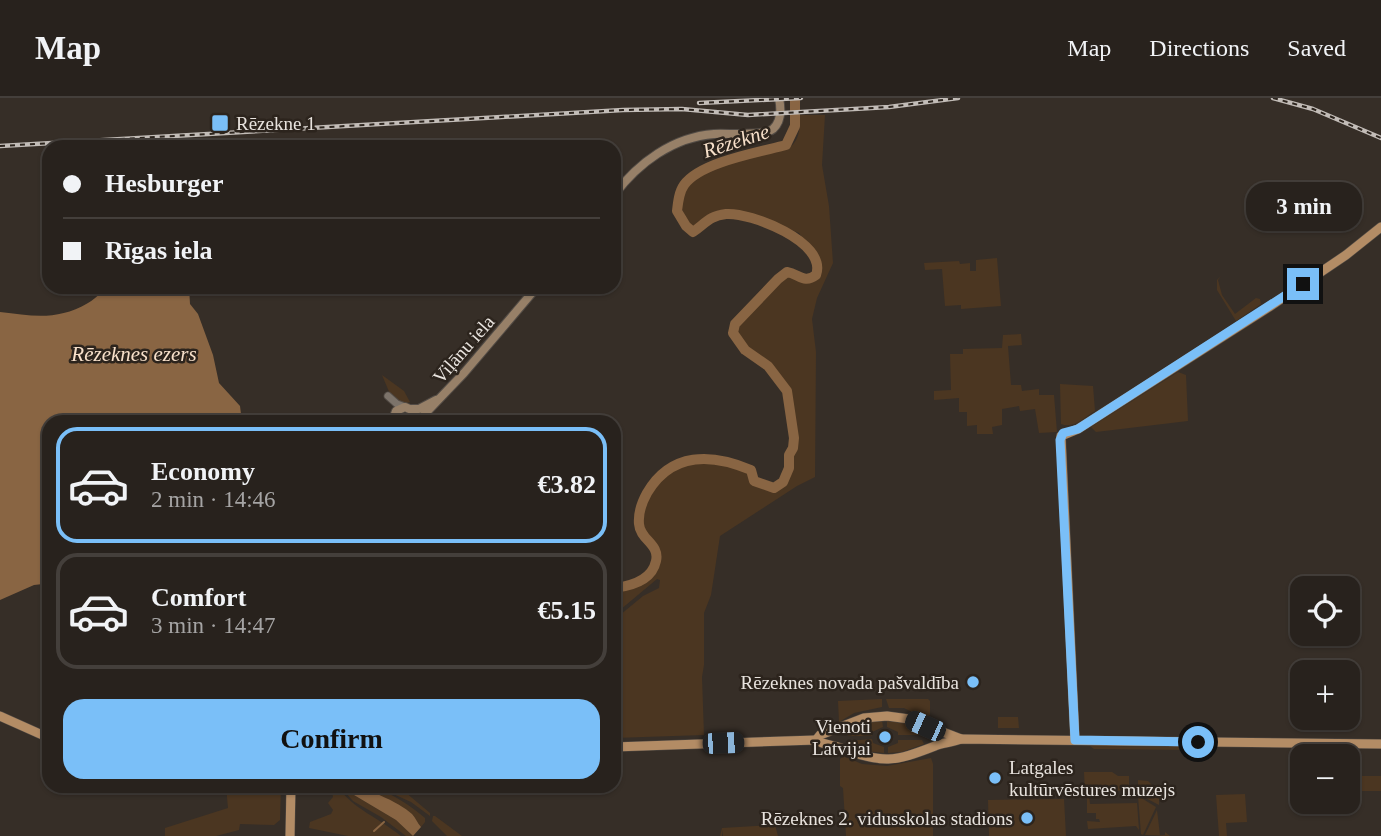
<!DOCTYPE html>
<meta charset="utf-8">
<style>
:root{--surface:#28221d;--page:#342f2a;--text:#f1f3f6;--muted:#a5a4a4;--line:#443f3b;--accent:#7abff8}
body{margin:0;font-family:Georgia,serif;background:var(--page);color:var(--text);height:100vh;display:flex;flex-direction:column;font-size:26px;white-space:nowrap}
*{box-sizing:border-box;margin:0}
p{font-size:23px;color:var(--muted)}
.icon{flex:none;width:38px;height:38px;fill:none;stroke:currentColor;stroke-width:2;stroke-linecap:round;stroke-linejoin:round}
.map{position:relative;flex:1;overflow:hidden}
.details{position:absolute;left:42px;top:317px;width:579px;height:378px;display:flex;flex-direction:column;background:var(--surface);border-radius:21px;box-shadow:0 2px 5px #0004,0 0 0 2px var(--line)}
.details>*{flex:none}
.banner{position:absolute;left:42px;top:42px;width:579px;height:154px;border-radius:21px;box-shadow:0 2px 5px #0004,0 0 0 2px var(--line);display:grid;align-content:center;height:154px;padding:0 21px;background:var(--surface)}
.controls{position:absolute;left:1290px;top:478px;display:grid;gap:14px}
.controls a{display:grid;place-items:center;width:70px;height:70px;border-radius:14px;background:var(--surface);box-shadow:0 2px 5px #0004,0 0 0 2px var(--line);font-size:35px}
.end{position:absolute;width:32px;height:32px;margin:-16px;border:9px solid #7abff8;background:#111;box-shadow:0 0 0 4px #111}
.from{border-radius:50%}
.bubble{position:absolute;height:49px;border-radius:21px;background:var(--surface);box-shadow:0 2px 5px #0004,0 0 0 2px var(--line);font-size:23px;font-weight:800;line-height:49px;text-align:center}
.car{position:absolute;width:21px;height:42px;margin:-21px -10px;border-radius:9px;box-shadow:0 0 5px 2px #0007;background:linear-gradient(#222 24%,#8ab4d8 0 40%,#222 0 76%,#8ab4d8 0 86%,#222 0)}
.banner b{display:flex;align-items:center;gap:24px;height:66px;font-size:26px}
.banner b+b{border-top:2px solid var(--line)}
.banner i{width:18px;height:18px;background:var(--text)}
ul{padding:12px 0 0;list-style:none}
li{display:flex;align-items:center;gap:21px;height:116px;margin:0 14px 10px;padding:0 7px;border:4px solid var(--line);border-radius:21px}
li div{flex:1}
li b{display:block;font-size:26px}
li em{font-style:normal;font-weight:800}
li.selected{border-color:var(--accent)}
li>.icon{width:63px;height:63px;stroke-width:1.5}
.button{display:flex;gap:14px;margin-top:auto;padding:14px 21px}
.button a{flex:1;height:80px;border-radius:21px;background:var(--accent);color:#111;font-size:28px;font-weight:800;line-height:80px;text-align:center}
header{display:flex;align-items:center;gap:42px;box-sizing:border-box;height:98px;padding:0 35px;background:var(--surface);border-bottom:2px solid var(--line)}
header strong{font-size:33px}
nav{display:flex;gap:38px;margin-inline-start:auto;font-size:24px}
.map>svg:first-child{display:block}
.green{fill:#4b3621}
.water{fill:#896543}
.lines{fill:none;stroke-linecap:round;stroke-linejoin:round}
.stream{stroke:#896543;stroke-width:2}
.river{stroke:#896543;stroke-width:10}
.tertiary-casing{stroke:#524b45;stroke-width:9}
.secondary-casing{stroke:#524b45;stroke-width:10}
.primary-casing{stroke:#524b45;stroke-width:10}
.tertiary{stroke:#7c736a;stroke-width:7}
.secondary{stroke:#978068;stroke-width:8}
.primary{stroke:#b38c65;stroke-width:9}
.rail-casing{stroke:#c2bcb7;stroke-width:4.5}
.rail{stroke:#2c241d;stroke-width:2;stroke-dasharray:5;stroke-linecap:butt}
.route{stroke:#7abff8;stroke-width:9}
.poi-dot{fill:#7abff8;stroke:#2c241d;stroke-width:2.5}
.labels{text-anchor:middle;stroke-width:5;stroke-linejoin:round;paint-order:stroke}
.poi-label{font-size:19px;fill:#e8e3de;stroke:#2c241d;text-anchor:end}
.street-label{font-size:19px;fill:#e8e3de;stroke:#2c241d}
.water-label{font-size:21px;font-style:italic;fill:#f7e0ca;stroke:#2c241d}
</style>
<header>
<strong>Map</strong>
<nav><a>Map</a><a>Directions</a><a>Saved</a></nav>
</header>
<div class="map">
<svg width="1381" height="738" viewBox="0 0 1381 738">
<rect width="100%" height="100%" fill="#362e27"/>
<g class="green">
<path d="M799,17H825L822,67L829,108L833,165L817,200L812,221L816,254L815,379L797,388L720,438L711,497L704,515V567L702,579L704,637L614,640V522L643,498L659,490L660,482L657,481L620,512L618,511L614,513V489C632,487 651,483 655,462C656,458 657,456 656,452C652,442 640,439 639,426C637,414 644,400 651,391C655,386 659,379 664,374C689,353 723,364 751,372L755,383L774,390L781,386L789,371V357L793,350L794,340L787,293L768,268L745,252L733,235L735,226L778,181L787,174L804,185L819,180L820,166L799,135L754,117L729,111L703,121L705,123L693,134L678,103L692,79L708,70L788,51C800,42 800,32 799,17Z"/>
<path d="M997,160L1001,208L961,211V207L945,208L942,171L925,172L924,165L959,163L960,166L970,165V173H976V162Z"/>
<path d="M1221,178L1218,182L1222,197L1235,216L1256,200L1260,201L1261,206L1236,223L1217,192V182Z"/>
<path d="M1021,236L1022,247L1008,248L1011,287H1021L1022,293L1039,291V297H1054L1057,334L1039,335L1035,311L1020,313L1019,308L1002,311V327L992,329L993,336H977V327L967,328V314H959V300L934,302V293L951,292L950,256H963V251L1002,250L1003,237Z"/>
<path d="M1178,274L1186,277L1188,323L1096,334L1091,329Z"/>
<path d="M382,277L404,293L410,304L401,307L390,296Z"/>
<path d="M1060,286L1093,288L1095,313C1084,319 1075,331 1061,326Z"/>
<path d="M882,601V609L854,615L839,624L838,603Z"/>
<path d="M886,601H928L930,603V617L926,621L904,610H889Z"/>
<path d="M998,619H1018L1019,630H998Z"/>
<path d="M882,622L883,629L872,634V638H848L846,634L865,625Z"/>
<path d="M887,623L901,624L924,633L921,637H898V634L887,629Z"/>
<path d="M872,641L873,645L884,649V655L866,653L847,646L849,643Z"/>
<path d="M898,642H922L924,646L902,654L888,655V649L898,645Z"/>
<path d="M1090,648L1196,649L1193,652L1094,651Z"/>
<path d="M843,658L862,666L887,668L931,660L933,666V738H846L843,690L840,688V661Z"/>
<path d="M1084,674H1112L1118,678H1129V692L1085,695Z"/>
<path d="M1362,678H1381V693H1348V691H1361Z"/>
<path d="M1138,682L1148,683L1152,687L1164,689L1165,696L1159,697V707L1138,696Z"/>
<path d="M226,688H281L280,722L274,727L240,726L239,732L216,738H165V730L228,710Z"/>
<path d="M319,688H337C353,711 379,720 401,738H348L309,730L310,724L331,716L333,712L328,705L333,699L332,694Z"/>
<path d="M340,688H346L354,697L396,722L413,738H406L381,719L353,703Z"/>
<path d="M360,688C383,688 408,706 425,720V724L421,729L410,715Z"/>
<path d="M395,689H399L430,715V718L411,704L389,694Z"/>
<path d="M1245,696L1247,724L1226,725L1227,738H1219L1216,697Z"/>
<path d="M1087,698H1089L1090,706L1137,705L1139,732L1136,728L1088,731L1087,723L1100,724L1099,721H1096V715H1087Z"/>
<path d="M1138,698L1156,709L1143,737L1141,736Z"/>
<path d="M1064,701L1066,738H989L988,702Z"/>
<path d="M1157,712L1160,737H1165V734L1170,738L1145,737Z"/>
<path d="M433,718H435L462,738H447L432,723Z"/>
<path d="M775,727L778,738H723L722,732V738H720L722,730Z"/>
</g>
<g class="water">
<path d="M111,189H189L190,206L198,216L213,257L219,285L240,308L242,324H49V478L43,479V486L34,487L0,502V214C33,218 57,223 88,205C97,200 102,192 111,189Z"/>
<path d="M346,688C363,688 399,704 412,716C416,720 417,725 421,729L413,738L396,722L354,697Z"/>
</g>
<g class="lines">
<path class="stream" d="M374,733L384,724"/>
<path class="river" d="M614,490C632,488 652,482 656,463C660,446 640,442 639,426C638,415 642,404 647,395C671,354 711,355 751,372L754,383L774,390L783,384L789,370V357L793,350L794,340L787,293L768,268L745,252L733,235L735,226L778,181L787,174C799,176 804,186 816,177C828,144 750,114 726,116C709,118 706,125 693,134L686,128L677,113C678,104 679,94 684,87C700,64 760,54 786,47L795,28V0"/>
<defs>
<path id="tertiary" d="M388,298L397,306L405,309"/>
<g id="secondary">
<path d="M614,97C638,65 673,39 714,36C728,35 763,39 773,31C782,23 781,10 779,0"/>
<path d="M412,311H419L436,302"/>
<path d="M419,322L464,275L537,189"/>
<path d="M392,324L396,313L405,309L414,313L419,324"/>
</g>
<g id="primary">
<path d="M0,618L49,640"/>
<path d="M816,642L820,637L864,620L887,618L909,621L961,641"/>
<path d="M1075,642L1061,338L1078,331L1269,209L1346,157L1381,129"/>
<path d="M614,649L816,642C823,647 833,647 841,650C883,666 894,664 935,648C943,644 952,645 961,641L1381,646"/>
<path d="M290,738L291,688"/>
</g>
</defs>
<use href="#tertiary" class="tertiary-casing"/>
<use href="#secondary" class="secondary-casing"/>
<use href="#primary" class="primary-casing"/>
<use href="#tertiary" class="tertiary"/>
<use href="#secondary" class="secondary"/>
<use href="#primary" class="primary"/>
<defs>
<g id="rail">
<path d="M1273,0L1313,11L1381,40"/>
<path d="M699,5L801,0"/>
<path d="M0,48L623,12L682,11L748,17L889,9L958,0"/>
</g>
</defs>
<use href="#rail" class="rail-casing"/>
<use href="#rail" class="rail"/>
</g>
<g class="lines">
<path class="route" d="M1198,644L1075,642L1060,342L1063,335L1078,331L1303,186"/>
</g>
<g class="poi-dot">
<rect x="211" y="16" width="18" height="18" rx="3.5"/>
<circle cx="973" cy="584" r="7"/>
<circle cx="885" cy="639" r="7"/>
<circle cx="995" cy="680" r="7"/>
<circle cx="1027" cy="720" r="7"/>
</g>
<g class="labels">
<g class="poi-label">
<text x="236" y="32" text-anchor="start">Rēzekne 1</text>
<text x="959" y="591">Rēzeknes novada pašvaldība</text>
<text x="871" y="635">Vienoti<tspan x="871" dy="22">Latvijai</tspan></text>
<text x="1009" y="676" text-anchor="start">Latgales<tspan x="1009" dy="22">kultūrvēstures muzejs</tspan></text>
<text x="1013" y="727">Rēzeknes 2. vidusskolas stadions</text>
</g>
<g class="street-label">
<text transform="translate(463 251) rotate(-49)" y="7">Viļānu iela</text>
</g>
<g class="water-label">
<text transform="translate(736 43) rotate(-18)" y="7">Rēzekne</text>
<text x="134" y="263">Rēzeknes ezers</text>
</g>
</g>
</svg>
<div class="controls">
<a><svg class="icon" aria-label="locate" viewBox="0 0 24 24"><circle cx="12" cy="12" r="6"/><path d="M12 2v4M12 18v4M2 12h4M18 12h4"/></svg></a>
<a>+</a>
<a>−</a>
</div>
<i class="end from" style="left:1198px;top:644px"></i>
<i class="end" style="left:1303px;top:186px"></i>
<div class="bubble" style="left:1246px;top:84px;width:116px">3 min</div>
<i class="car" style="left:925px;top:628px;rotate:294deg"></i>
<i class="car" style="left:723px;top:645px;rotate:88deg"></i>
<div class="banner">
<b><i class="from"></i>Hesburger</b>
<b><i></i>Rīgas iela</b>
</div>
<section class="details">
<ul>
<li class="selected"><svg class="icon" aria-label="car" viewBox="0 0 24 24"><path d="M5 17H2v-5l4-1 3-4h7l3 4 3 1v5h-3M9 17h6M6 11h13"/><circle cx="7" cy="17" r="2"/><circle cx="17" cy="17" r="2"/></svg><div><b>Economy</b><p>2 min · 14:46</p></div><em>€3.82</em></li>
<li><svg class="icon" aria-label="car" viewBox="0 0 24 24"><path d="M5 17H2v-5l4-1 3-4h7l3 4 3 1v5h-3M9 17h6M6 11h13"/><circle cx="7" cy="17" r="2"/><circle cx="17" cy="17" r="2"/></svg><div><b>Comfort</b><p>3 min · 14:47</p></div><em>€5.15</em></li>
</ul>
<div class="button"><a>Confirm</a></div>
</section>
</div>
